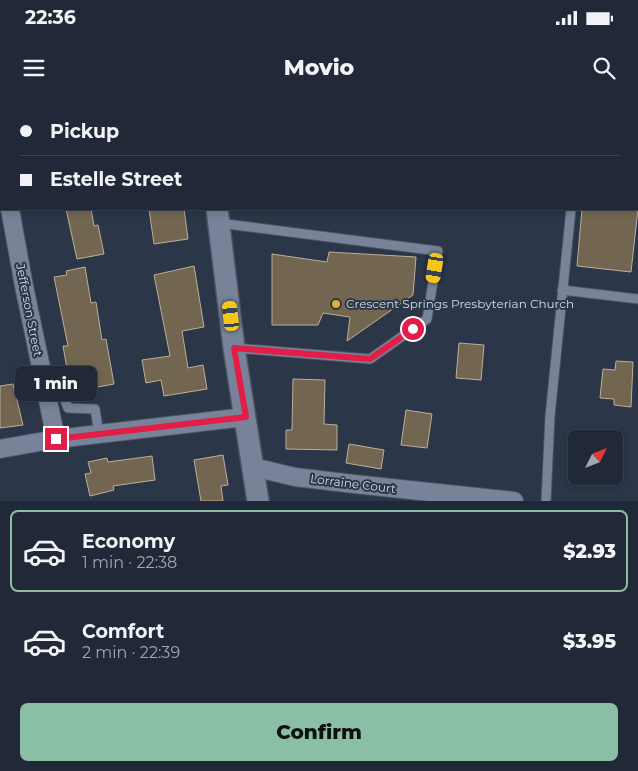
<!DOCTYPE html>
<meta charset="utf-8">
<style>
:root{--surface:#212837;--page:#2d3442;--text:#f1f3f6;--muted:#a2a6ad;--line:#3e4452;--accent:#8abfa5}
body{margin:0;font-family:Montserrat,sans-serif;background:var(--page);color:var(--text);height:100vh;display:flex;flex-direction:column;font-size:19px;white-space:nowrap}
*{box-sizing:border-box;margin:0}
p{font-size:16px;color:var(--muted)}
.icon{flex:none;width:28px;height:28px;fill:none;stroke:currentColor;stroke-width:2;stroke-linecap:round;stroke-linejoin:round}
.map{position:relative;height:401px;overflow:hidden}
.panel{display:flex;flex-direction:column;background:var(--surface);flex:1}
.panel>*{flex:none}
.banner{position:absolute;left:0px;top:0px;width:639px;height:110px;box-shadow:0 2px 8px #0003,0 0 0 1px var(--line);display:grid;align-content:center;height:110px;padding:0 20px;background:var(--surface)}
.needle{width:32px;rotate:48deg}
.fabs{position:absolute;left:568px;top:330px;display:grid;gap:10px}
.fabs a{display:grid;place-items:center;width:55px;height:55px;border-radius:8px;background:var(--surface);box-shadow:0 2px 8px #0003,0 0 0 1px var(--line);font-size:25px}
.end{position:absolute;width:22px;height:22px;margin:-11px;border:6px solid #e11d48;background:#fff;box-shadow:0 0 0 2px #fff}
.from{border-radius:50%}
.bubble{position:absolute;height:35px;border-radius:8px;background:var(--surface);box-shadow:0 2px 8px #0003,0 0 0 1px var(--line);font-size:16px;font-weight:800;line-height:35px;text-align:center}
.car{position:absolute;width:15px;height:30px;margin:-15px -8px;border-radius:6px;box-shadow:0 0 4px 1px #0007;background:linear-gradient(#f5c518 24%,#345 0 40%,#f5c518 0 76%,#345 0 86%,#f5c518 0)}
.banner b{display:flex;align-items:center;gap:18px;height:48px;font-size:19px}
.banner b+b{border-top:1px solid var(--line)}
.banner i{width:12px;height:12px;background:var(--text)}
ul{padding:9px 0 0;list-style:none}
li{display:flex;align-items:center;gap:15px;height:82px;margin:0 10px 8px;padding:0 10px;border:2px solid transparent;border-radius:8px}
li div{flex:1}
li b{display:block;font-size:19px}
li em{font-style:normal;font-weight:800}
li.current{border-color:var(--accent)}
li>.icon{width:45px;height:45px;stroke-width:1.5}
.cta{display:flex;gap:10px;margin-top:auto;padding:10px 20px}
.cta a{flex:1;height:58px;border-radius:8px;background:var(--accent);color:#111;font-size:20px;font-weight:800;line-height:58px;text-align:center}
.status{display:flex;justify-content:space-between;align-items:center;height:35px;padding:0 25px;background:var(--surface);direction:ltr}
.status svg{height:14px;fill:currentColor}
header{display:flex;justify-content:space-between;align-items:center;height:65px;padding:0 20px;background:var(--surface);font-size:22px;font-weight:800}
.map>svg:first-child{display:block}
.building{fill:#726651;stroke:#bdaf98}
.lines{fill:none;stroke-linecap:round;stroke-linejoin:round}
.service-casing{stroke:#4b5262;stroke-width:11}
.minor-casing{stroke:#4b5262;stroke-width:20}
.tertiary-casing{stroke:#4b5262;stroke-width:24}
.service{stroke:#788399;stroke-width:9}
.minor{stroke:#788399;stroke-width:18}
.tertiary{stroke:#788399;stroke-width:21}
.route{stroke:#e11d48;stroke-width:6}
.poi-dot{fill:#e5ad36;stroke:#2c3649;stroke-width:2}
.labels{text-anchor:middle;stroke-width:4;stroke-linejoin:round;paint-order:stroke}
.poi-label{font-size:12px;fill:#d6dce8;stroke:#2c3649;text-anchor:start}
.street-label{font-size:12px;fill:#d6dce8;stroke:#2c3649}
</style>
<div class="status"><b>22:36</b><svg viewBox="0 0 49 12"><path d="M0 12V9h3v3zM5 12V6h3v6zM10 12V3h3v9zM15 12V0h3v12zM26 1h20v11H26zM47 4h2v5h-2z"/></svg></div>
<header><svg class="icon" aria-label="menu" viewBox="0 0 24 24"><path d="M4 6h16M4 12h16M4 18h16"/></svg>Movio<svg class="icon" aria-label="search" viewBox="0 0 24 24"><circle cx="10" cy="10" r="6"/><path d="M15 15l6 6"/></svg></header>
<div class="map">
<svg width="638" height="401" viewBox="0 0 638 401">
<rect width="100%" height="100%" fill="#2c3649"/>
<g class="building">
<path d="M66,109H91L94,126L98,125L104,154L77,159Z"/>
<path d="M149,109H184L188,139L154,144Z"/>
<path d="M582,109H638L631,172L577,166Z"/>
<path d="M329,152L416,157L413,195L347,241L350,217L323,213L318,225H272V154L327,162Z"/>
<path d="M194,166L204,227L182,231L188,268L203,265L207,289L164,296L161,280L146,283L142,260L170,256L154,175Z"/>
<path d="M85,167L91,203L96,202L102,240L106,239L114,284L71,292L63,246H68L54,177L67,175L66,171Z"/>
<path d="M459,243L484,245L481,280L456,278Z"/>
<path d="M616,261L633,262L631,307L614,305V299L600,298L603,269L615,270Z"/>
<path d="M293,279L325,280L324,324L337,325V350L286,349V330H292Z"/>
<path d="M13,284L23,325L0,328V286Z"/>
<path d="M406,310L432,314L427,348L401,345Z"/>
<path d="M349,344L384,350L381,369L346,363Z"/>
<path d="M223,355L228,385L221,386L223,401H201L194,360Z"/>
<path d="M152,356L155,380L113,386L114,390L90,396L85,374L91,373L88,362L107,358L108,362Z"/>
</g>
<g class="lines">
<defs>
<g id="service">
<path d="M219,123L438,151L427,219L370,259L235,248"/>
<path d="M562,190L638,199"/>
<path d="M43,280L60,288L68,308L95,309L99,334"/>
<path d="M546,401L550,316L571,109"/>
</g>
<g id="minor">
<path d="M448,0L460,1"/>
<path d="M0,41L1,49"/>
<path d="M10,109L24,186L56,339"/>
<path d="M0,349L56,339L245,317"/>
<path d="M253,367L295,377L354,384L514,401"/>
</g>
<g id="tertiary">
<path d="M202,0L203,1"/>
<path d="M217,109L234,248L258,401"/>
</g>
</defs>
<use href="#service" class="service-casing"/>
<use href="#minor" class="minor-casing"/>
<use href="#tertiary" class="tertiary-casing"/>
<use href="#service" class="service"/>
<use href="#minor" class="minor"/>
<use href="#tertiary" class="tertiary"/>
</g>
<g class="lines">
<path class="route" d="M56,339L246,317L234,248L370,259L413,229"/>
</g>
<circle class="poi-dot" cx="336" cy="204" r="5"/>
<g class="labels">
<g class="poi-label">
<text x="346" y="208">Crescent Springs Presbyterian Church</text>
</g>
<g class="street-label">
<text transform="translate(29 210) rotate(79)" y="4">Jefferson Street</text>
<text transform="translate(353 384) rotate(7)" y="4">Lorraine Court</text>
</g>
</g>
</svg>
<div class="fabs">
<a><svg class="needle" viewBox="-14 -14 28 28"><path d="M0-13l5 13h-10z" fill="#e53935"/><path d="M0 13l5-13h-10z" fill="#a2a6ad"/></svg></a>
</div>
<i class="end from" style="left:413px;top:229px"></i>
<i class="end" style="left:56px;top:339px"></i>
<div class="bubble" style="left:15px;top:266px;width:82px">1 min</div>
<i class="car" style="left:435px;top:168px;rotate:189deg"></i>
<i class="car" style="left:231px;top:216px;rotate:354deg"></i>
<div class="banner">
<b><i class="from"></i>Pickup</b>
<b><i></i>Estelle Street</b>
</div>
</div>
<section class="panel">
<ul>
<li class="current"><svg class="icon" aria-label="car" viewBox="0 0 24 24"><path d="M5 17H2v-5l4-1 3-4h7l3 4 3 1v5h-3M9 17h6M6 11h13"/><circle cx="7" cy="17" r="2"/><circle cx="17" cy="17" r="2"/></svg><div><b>Economy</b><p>1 min · 22:38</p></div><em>$2.93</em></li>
<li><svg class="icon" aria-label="car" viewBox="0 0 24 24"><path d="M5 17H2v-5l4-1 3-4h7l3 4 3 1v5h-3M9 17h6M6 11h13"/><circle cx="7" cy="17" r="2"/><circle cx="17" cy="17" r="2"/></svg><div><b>Comfort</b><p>2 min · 22:39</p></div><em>$3.95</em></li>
</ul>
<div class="cta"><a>Confirm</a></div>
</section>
